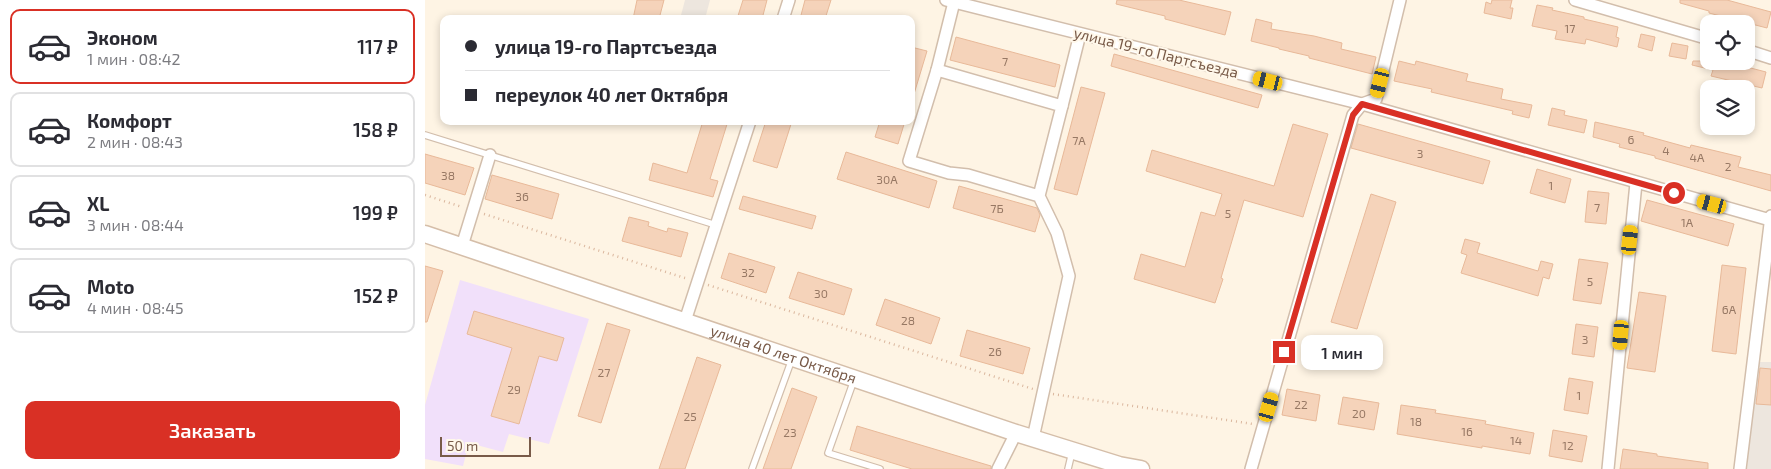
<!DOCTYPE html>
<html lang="ru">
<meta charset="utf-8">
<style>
:root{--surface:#fff;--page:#f7f7f7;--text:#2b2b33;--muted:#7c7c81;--line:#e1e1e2;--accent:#d93025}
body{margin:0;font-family:"Exo 2",sans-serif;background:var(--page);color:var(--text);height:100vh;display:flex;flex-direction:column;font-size:19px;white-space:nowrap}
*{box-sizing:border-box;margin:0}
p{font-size:16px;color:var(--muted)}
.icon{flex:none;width:28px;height:28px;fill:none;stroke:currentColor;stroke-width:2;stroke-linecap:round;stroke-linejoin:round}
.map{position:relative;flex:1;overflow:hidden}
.sheet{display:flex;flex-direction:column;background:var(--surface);width:425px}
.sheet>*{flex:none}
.guide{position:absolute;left:15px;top:15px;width:475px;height:110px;border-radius:10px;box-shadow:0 2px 8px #0003;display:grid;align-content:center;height:110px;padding:0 25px;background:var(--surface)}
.buttons{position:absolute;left:1275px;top:15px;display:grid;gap:10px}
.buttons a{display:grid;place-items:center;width:55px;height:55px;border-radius:10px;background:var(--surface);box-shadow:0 2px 8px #0003;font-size:25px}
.scale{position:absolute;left:15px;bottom:12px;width:91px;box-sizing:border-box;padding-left:5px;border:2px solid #785a48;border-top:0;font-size:14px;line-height:18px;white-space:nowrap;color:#785a48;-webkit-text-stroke:4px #fff8eb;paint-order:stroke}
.end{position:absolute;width:22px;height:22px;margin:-11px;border:6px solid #d93025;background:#fff;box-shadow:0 0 0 2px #fff}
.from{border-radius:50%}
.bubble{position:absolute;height:35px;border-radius:10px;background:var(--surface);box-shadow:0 2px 8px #0003;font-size:16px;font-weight:600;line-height:35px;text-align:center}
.car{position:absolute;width:15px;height:30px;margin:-15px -8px;border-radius:6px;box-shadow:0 0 4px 1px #0007;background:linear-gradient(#f5c518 24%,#345 0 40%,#f5c518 0 76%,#345 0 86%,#f5c518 0)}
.guide b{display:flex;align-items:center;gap:18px;height:48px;font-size:19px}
.guide b+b{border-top:1px solid var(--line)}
.guide i{width:12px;height:12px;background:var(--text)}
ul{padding:9px 0 0;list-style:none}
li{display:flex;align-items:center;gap:15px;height:75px;margin:0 10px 8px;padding:0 15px;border:2px solid var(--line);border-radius:10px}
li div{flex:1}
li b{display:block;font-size:19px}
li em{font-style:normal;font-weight:600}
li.on{border-color:var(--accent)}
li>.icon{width:45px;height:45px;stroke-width:1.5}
.action{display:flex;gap:10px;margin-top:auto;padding:10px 25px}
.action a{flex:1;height:58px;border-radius:10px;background:var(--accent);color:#fff;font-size:20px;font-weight:600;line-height:58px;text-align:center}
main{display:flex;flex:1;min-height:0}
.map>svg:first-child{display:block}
.industrial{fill:#ede6de}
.education{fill:#f1e0fa}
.building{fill:#f5d3ba;stroke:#e8b999}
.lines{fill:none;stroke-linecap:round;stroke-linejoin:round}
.service-casing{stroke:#d2beac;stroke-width:8}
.minor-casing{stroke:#d2beac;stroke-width:14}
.secondary-casing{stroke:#d5bea9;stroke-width:19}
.path{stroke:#dab69d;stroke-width:2.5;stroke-dasharray:1 4;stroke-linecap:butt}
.service{stroke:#fff;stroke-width:5.5}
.minor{stroke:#fff;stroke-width:11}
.secondary{stroke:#fff;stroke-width:16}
.route{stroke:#d93025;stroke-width:6}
.labels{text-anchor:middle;stroke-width:4;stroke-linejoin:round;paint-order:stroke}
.number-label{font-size:12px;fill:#977864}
.street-label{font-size:15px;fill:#785a48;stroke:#fff8eb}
</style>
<main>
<section class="sheet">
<ul>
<li class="on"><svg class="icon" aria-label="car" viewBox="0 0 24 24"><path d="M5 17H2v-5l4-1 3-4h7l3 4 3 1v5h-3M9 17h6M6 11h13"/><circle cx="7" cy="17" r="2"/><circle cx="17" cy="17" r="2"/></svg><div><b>Эконом</b><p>1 мин · 08:42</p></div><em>117 ₽</em></li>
<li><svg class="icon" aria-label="car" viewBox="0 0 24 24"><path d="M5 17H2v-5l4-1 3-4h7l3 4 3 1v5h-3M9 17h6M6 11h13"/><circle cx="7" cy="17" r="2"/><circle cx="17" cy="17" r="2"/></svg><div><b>Комфорт</b><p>2 мин · 08:43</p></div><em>158 ₽</em></li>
<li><svg class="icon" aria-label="car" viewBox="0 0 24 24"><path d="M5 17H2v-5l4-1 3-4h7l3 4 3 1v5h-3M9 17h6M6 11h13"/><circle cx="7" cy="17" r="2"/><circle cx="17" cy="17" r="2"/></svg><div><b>XL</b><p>3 мин · 08:44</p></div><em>199 ₽</em></li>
<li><svg class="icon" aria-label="car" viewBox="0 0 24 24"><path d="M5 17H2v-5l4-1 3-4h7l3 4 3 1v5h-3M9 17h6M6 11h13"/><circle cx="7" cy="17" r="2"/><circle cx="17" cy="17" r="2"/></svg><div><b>Moto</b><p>4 мин · 08:45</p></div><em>152 ₽</em></li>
</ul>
<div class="action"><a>Заказать</a></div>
</section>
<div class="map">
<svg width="1346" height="469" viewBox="0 0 1346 469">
<rect width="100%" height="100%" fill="#fef4e4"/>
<g class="industrial">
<path d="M260,0H285L280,19H255Z"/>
<path d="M1332,362H1346V469H1322Z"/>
</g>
<path class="education" d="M35,280L164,319L124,444L84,434L78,452L44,443L38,466L0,459V405Z"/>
<g class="building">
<path d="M212,0H239L234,19H208Z"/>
<path d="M318,0H342L337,19H312Z"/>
<path d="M380,0H406L400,19H375Z"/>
<path d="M692,0H754L806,12L800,35L740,19V16L691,4Z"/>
<path d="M1067,0H1087L1085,8H1088L1086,19L1059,13L1061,2L1066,4Z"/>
<path d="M1255,0H1302L1346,12L1342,28L1284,13V11L1255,3Z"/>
<path d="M1112,5L1128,8L1127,10L1159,17V19L1193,27L1191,37L1194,38L1192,47L1161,39L1160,44L1130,39L1132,31L1107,26Z"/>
<path d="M831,19L847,23L846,29L889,36L917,43L916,49L951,57L947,74L884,58V56L854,49V48L826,41Z"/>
<path d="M1216,34L1230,37L1227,51L1213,47Z"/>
<path d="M531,37L635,65L630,87L525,60Z"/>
<path d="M1247,43L1263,46L1261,59L1244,56Z"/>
<path d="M486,47L502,51L489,94H486Z"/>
<path d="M689,54L837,95L833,108L686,66Z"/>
<path d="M974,61L990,65L991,61L1043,74L1041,81L1078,89L1076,99L1107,105L1104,118L1087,114L1088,111L1006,92L1007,89L969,81Z"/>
<path d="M1268,61H1299L1341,72L1337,88L1286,76L1288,70L1267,65Z"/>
<path d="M656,87L680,93L652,195L629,189Z"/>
<path d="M1127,108L1140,111L1139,115L1162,120L1159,133L1123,125Z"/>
<path d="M278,121H303L285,179L293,181L288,197L224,180L228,163L262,173Z"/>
<path d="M341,121H367L352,168L328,161Z"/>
<path d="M455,121H480L473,144L450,137Z"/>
<path d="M1170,122L1219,133L1218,135L1265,148L1266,145L1316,157L1313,167L1346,175V191L1230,158V156L1194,147L1195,144L1168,137Z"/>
<path d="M868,124L903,134L878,217L819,200L796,278L798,279L790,303L709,279L716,254L760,267L776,212L790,216L797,194L721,171L727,150L849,186Z"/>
<path d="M933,124L1065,161L1058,184L926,148Z"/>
<path d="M421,152L512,181L504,208L412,179Z"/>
<path d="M0,154L49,168L40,195L0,183Z"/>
<path d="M1112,169L1146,179L1140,203L1105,193Z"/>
<path d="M67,175L134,194L127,219L60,199Z"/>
<path d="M534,186L612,208L615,215L610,232L528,208Z"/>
<path d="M1163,191L1184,193L1181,224L1160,222Z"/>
<path d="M946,194L971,202L932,329L906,322Z"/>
<path d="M318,196L391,216L387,229L314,209Z"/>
<path d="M1222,200L1309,224L1303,246L1216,221Z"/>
<path d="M204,217L224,222L223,226L242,232L243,228L263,233L256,257L197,241Z"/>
<path d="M1040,239L1055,243L1052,253L1113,271L1116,261L1128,264L1124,279L1118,277L1113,296L1036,273L1042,255L1036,253Z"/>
<path d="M304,253L350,267L341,293L296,278Z"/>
<path d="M1154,259L1183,263L1176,304L1148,300Z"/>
<path d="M1297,265L1321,268L1311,354L1287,351Z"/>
<path d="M0,266L18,271L2,322H0Z"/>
<path d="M373,272L427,289L419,315L364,298Z"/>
<path d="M1214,292L1241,296L1230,372L1202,368Z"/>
<path d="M460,299L515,318L506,344L451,325Z"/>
<path d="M49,311L139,338L132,361L114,356L94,424L66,416L87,348L42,334Z"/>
<path d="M182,323L205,330L176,423L153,416Z"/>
<path d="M1151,324L1173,327L1169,357L1147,354Z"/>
<path d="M542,330L605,348L598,374L535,356Z"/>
<path d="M272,357L296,365L260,469H234Z"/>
<path d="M1335,368L1346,369V405L1331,404Z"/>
<path d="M1144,378L1168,382L1163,414L1139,410Z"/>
<path d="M367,388L392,397L366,469H338Z"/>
<path d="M862,389L895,395L891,421L857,415Z"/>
<path d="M918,397L954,403L949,430L913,424Z"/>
<path d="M976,405L1011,410L1010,413L1061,421L1060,424L1109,433L1105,454L1057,446V448L972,434Z"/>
<path d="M432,426L566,466V469H487L425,450Z"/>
<path d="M1128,430L1162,436L1157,462L1124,456Z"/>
<path d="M1198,449L1232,454V456L1283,463V469H1195Z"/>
</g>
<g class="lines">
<defs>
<g id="service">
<path d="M0,135L291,225"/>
<path d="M429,380L403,453L455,469"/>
<path d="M327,469L367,359"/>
<path d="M643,469L647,452"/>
</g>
<g id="minor">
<path d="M521,0L937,104L1345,220"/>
<path d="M1150,0L1284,39"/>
<path d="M358,19L364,0"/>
<path d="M1321,50L1346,58"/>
<path d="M512,70L529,2"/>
<path d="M637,106L655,34"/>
<path d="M37,246L65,155"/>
<path d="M260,321L325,121"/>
<path d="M608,438L644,276L632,233L614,196L637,106L512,70L484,161L524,173L543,175L614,196"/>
<path d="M573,469L591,433"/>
<path d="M826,469L928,115L937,104L951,99L975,0"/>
<path d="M1183,469L1211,183"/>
<path d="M1315,469L1346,216"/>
</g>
<g id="secondary">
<path id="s1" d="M0,234L591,433L694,465L716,469"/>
</g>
</defs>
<use href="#service" class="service-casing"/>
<use href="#minor" class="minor-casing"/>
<use href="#secondary" class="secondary-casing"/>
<g class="path">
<path d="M0,195L37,207"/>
<path d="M59,214L263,279"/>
<path d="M283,285L608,389"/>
<path d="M628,394L828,424"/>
</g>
<use href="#service" class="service"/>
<use href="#minor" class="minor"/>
<use href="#secondary" class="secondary"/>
</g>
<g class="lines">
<path class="route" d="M859,352L928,115L937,104L1249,193"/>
</g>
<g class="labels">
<g class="number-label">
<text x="1145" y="33">17</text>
<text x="580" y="66">7</text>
<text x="1206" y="144">6</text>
<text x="654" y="145">7А</text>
<text x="1241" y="155">4</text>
<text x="995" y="158">3</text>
<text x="1272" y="162">4А</text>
<text x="1303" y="171">2</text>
<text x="23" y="180">38</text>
<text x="462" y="184">30А</text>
<text x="1126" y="190">1</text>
<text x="97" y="201">36</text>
<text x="1172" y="212">7</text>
<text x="572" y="213">7Б</text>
<text x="803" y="218">5</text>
<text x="1262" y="227">1А</text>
<text x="323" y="277">32</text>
<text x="1165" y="286">5</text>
<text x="396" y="298">30</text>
<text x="1304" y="314">6А</text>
<text x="483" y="325">28</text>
<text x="1160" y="344">3</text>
<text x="570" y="356">26</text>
<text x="179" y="377">27</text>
<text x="89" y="394">29</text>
<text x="1154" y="400">1</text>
<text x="876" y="409">22</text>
<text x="934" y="418">20</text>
<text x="265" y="421">25</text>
<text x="991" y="426">18</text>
<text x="1042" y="436">16</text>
<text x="365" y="437">23</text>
<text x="1091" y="445">14</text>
<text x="1143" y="450">12</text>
</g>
<g class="street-label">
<text transform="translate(731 53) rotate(14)" y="5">улица 19-го Партсъезда</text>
<text dy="5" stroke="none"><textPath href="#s1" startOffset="378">улица 40 лет Октября</textPath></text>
</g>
</g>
</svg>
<div class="buttons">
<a><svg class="icon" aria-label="locate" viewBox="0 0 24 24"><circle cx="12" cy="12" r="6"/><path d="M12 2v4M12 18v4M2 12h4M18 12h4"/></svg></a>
<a><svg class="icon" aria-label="layers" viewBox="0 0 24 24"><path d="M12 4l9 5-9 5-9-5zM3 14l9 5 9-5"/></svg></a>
</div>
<div class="scale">50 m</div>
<i class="end from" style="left:1249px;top:193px"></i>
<i class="end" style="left:859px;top:352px"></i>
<div class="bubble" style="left:876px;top:335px;width:82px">1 мин</div>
<i class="car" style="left:843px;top:81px;rotate:284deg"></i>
<i class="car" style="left:955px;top:83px;rotate:194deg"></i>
<i class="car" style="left:1287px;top:204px;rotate:285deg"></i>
<i class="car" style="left:1205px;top:240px;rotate:6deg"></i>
<i class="car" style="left:1196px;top:335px;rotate:185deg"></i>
<i class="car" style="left:844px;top:407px;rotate:16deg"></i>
<div class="guide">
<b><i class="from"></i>улица 19-го Партсъезда</b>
<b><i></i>переулок 40 лет Октября</b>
</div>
</div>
</main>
